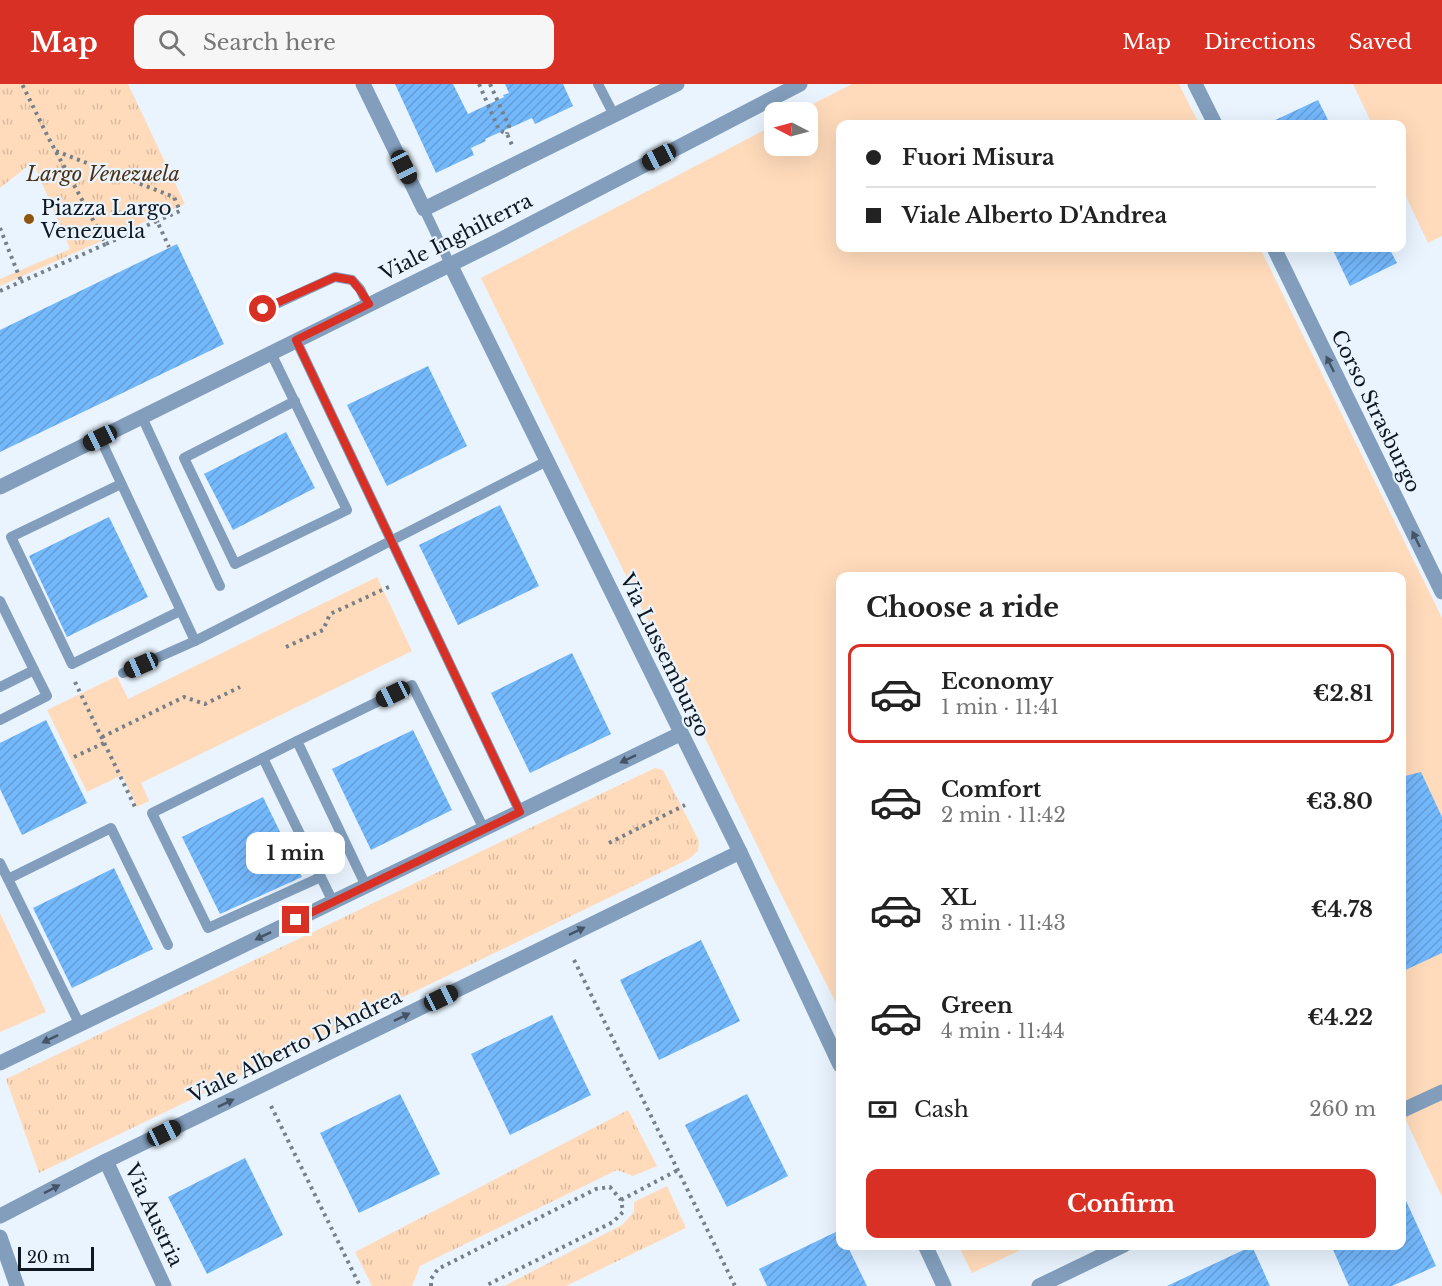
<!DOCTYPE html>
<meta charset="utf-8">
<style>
:root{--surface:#fff;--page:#f6f6f6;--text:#222;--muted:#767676;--line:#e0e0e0;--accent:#d93025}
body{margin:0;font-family:"Libre Baskerville",serif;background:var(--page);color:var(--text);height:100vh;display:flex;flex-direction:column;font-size:22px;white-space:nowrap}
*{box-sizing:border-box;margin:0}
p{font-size:20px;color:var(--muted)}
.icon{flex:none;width:33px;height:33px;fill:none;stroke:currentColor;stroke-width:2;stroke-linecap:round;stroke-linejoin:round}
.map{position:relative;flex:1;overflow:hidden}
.panel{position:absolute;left:836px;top:488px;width:570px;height:678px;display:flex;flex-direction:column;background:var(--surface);border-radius:12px;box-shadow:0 6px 24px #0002}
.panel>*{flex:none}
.top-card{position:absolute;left:836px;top:36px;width:570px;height:132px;border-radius:12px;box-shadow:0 6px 24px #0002;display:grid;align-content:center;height:132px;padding:0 30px;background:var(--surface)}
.needle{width:39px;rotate:276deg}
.fabs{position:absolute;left:764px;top:18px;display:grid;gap:12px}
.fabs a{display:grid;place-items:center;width:54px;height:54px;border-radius:12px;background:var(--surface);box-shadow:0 6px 24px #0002;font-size:30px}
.scale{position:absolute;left:18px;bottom:15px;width:76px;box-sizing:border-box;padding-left:6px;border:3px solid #0f1821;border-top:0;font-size:16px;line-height:21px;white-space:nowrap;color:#0f1821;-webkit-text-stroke:4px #e9f4fe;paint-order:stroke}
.end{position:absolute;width:27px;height:27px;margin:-14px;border:8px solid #d93025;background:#fff;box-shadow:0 0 0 3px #fff}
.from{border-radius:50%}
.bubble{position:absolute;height:42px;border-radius:12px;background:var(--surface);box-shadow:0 6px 24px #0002;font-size:20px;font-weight:700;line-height:42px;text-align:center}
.car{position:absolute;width:18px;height:36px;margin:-18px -9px;border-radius:8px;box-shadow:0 0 4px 2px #0007;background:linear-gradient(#222 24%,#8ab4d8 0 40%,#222 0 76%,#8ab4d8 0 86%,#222 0)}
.top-card b{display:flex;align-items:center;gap:21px;height:57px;font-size:22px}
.top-card b+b{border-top:2px solid var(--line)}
.top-card i{width:15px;height:15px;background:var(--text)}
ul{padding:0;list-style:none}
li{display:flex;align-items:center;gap:18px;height:99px;margin:0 12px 9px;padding:0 18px;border:3px solid transparent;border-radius:12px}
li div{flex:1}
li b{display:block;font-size:22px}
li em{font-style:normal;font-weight:700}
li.active{border-color:var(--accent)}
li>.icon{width:54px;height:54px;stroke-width:1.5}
h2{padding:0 30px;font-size:27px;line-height:72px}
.pay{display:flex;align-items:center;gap:15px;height:66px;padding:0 30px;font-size:22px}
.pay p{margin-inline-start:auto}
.primary-button{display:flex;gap:12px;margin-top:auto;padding:12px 30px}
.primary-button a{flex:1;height:69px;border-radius:12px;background:var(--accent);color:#fff;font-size:24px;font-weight:700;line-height:69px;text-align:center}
header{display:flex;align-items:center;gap:36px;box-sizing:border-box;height:84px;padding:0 30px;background:var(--accent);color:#fff}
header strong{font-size:28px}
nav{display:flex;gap:33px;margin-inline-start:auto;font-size:21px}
.search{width:420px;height:54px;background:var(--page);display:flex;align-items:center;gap:15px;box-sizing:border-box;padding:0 21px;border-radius:12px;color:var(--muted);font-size:22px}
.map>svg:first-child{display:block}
.grass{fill:#ffdbbb}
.park{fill:url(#park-tufts)}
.building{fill:url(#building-hatch)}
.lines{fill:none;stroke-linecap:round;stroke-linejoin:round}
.path{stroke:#768089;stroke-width:4;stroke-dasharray:3 4.5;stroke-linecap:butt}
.service{stroke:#829ebc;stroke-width:10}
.minor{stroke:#829ebc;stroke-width:15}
.tertiary{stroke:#829ebc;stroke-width:15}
.oneway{fill:#435467}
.route{stroke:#d93025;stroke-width:8}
.poi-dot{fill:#8e550f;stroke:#e9f4fe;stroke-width:2}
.labels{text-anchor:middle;stroke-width:4.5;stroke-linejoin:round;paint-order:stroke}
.park-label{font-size:20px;font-style:italic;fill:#4d3013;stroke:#e9f4fe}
.poi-label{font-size:20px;fill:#0f1821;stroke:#e9f4fe;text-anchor:start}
.street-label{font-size:20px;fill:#0f1821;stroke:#e9f4fe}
</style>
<header>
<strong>Map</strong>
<div class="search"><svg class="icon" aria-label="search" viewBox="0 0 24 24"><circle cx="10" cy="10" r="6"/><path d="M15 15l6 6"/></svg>Search here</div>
<nav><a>Map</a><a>Directions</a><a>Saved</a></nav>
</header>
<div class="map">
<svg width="1442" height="1202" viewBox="0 0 1442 1202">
<defs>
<pattern id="park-tufts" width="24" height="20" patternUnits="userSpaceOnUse" patternTransform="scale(1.5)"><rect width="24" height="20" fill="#ffdbbb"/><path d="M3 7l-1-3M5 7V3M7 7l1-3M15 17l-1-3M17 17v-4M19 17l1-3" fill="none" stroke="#d9bba0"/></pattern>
<pattern id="building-hatch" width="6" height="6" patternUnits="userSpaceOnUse" patternTransform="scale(1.5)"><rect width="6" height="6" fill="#74b8fc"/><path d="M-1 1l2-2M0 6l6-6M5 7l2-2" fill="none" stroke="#639dd8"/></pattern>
</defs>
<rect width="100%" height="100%" fill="#e9f4fe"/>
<g class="grass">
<path d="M852,0H1179L1199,40H840V164H1260L1442,534V1113L1401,1026V492H840V927L772,792L481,194L774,41V62H807V28H797Z"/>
<path d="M1353,0H1442V152L1428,159L1401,102V40H1372Z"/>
<path d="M377,493L412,567L141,699L149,717L137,723L122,691L87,708L47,626L117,592L128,615Z"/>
<path d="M0,829L46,928L0,948Z"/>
<path d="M958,1161H1031L972,1189Z"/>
</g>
<g class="park">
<path d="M0,0H128L185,120L0,202V195L70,165L33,78L0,104Z"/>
<path d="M655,684L663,686L699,757L698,767L689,775L39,1089L6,995Z"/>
<path d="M628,1026L657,1082L633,1092L617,1086L420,1182L412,1202H372L355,1168Z"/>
<path d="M667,1102L686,1144L566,1202H504L622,1141L634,1128V1118Z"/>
</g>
<g class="building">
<path d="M395,0H453L468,30L504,13L503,11L509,9L505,0H563L573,22L535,40L532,34L485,55L486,57L471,64L474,71L436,89Z"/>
<path d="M1318,16L1330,40H1267Z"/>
<path d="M177,160L224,260L0,368V246Z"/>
<path d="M1332,164H1389L1397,179L1350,202Z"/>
<path d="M428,282L467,362L387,402L347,321Z"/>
<path d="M286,348L315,404L233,446L204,390Z"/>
<path d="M500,421L539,502L458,541L419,461Z"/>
<path d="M109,433L148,513L67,553L29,472Z"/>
<path d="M572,569L611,650L530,689L491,609Z"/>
<path d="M46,636L87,719L22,751L0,705V659Z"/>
<path d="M413,646L452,726L371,766L332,685Z"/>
<path d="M1421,688L1442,733V869L1401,888V693Z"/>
<path d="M263,713L302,793L220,830L182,753Z"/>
<path d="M114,784L153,865L72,904L33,824Z"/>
<path d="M701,856L740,937L659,976L620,896Z"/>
<path d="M552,931L591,1011L510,1051L471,970Z"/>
<path d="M400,1010L440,1090L359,1129L320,1049Z"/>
<path d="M747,1010L788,1092L727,1123L685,1041Z"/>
<path d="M245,1074L283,1151L207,1190L168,1113Z"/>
<path d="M1401,1106L1436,1182L1392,1202H1349L1331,1161H1401Z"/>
<path d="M840,1146V1161H847L867,1202H767L759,1185Z"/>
<path d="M1252,1162L1270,1202H1167Z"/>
</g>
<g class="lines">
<g class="path">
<path d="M479,0L499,46L507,50L512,61"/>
<path d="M490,0L509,42L507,50"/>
<path d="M56,67L174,113L180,127L157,137"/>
<path d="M0,144L21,197"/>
<path d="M106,160L157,137L169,163"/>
<path d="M0,207L106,160L48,53L22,0"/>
<path d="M286,563L323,546L330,530L393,501"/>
<path d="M75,598L135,723"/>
<path d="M102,653L184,613L205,620L240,603"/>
<path d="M74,673L104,659"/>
<path d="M609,759L685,721"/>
<path d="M574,876L735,1202"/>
<path d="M271,1022L360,1202"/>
<path d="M621,1116L678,1086"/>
<path d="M431,1202V1195L438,1185L596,1105L610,1103L621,1116L623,1128L613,1138L485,1202"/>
</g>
<g class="service">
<path d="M598,0L614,31"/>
<path d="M424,125L450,180"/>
<path d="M263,226L335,193L352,196L360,205L368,221"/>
<path d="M296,256L520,728"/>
<path d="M271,269L347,426L235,480L184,374L295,317"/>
<path d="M142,333L220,502"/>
<path d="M100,354L195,557"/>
<path d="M121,400L11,453L72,580L180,527"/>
<path d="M0,517L34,586L0,603"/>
<path d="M123,589L195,557L547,377"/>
<path d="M0,636L47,612L34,586"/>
<path d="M263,674L297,657"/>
<path d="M0,779L8,795"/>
<path d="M321,793L208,844L152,729L263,674L333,818"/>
<path d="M366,802L297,657L412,601L484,745"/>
<path d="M80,941L8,795L111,744L168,861"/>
</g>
<g class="minor">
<path d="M363,0L424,125L677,0"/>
<path d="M1195,0L1215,40"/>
<path d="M1274,164L1442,508"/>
<path d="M450,180L740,768L840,981"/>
<path d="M0,403L498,157L800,0"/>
<path d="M0,979L680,650"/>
<path d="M1401,1027L1442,1008"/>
<path d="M106,1077L164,1202"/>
<path d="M0,1132L106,1077L740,768"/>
<path d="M925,1161L944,1202"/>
<path d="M1039,1202L1124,1161"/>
</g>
<path class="tertiary" d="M0,1153L17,1202"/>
</g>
<defs><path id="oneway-solid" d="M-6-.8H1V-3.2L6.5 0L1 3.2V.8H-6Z" transform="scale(1.5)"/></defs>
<g class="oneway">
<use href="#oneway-solid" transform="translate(1330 280) rotate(-116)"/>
<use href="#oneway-solid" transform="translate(1416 455) rotate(-116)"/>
<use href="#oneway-solid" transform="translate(628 675) rotate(154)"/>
<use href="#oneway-solid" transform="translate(577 847) rotate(-26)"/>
<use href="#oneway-solid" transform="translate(263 852) rotate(154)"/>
<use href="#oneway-solid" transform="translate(402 933) rotate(-26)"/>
<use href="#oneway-solid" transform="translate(50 955) rotate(154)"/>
<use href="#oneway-solid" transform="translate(226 1019) rotate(-26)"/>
<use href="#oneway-solid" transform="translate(52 1105) rotate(-27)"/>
</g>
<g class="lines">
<path class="route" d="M263,225L335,193L352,196L360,206L369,220L296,256L520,728L296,836"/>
</g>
<circle class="poi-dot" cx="29" cy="135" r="6"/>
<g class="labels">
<g class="park-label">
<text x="103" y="97">Largo Venezuela</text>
</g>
<g class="poi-label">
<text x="41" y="131">Piazza Largo<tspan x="41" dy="23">Venezuela</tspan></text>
</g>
<g class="street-label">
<text transform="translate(456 153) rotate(-27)" y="7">Viale Inghilterra</text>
<text transform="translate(1376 327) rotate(64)" y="7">Corso Strasburgo</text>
<text transform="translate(665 571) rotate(64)" y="7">Via Lussemburgo</text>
<text transform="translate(295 962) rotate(-26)" y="7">Viale Alberto D'Andrea</text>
<text transform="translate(154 1131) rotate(65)" y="7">Via Austria</text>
</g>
</g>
</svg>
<div class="fabs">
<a><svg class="needle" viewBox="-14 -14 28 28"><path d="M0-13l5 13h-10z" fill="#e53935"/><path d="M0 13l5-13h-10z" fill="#767676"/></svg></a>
</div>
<div class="scale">20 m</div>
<i class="end from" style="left:263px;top:225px"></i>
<i class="end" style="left:296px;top:836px"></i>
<div class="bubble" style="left:246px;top:748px;width:99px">1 min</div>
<i class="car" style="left:659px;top:73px;rotate:242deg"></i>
<i class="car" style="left:404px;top:83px;rotate:154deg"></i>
<i class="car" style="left:100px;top:354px;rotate:244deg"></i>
<i class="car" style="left:141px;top:581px;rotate:246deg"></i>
<i class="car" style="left:393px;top:610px;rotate:244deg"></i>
<i class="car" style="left:441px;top:914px;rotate:64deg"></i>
<i class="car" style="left:164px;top:1049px;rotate:64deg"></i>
<div class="top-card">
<b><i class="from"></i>Fuori Misura</b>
<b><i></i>Viale Alberto D'Andrea</b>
</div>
<section class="panel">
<h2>Choose a ride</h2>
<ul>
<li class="active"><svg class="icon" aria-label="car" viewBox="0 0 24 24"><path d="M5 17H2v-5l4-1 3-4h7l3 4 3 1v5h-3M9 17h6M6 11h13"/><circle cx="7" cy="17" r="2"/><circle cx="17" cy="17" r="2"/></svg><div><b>Economy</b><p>1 min · 11:41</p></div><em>€2.81</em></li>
<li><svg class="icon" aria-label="car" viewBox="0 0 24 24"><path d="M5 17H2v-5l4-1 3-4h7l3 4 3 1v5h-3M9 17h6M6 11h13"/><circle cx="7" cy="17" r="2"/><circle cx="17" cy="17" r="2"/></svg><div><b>Comfort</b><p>2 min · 11:42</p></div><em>€3.80</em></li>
<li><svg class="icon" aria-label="car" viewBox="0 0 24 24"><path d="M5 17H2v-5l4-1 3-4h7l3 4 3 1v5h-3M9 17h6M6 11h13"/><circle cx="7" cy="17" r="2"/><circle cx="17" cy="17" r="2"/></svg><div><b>XL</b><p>3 min · 11:43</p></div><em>€4.78</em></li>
<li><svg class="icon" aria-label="car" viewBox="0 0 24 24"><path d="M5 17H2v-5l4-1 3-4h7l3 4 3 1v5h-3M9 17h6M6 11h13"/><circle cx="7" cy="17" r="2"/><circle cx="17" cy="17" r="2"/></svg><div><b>Green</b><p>4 min · 11:44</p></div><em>€4.22</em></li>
</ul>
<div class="pay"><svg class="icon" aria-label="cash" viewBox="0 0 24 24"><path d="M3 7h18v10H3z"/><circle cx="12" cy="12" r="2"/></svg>Cash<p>260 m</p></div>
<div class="primary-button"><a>Confirm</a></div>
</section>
</div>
